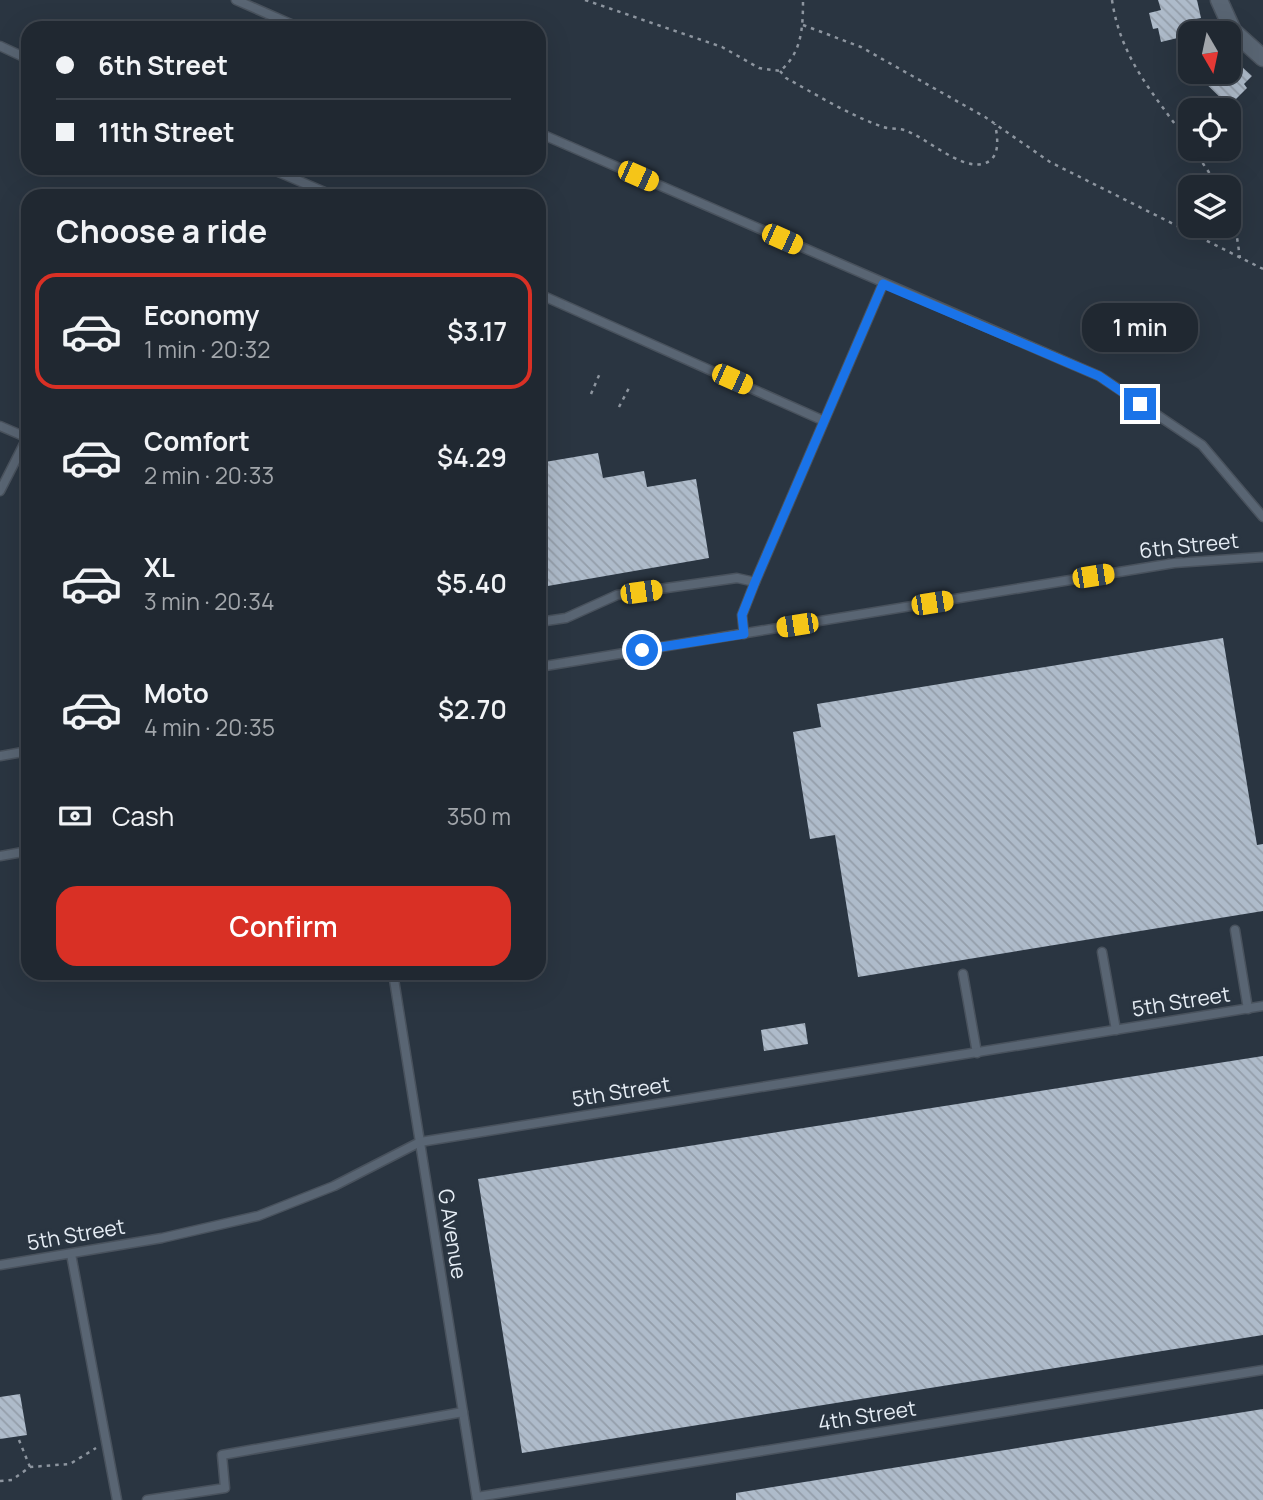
<!DOCTYPE html>
<meta charset="utf-8">
<style>
:root{--surface:#202831;--page:#283039;--text:#f1f3f6;--muted:#a2a6ab;--line:#3d444d;--accent:#d93025}
body{margin:0;font-family:Manrope,sans-serif;background:var(--page);color:var(--text);height:100vh;display:flex;flex-direction:column;font-size:26px;white-space:nowrap}
*{box-sizing:border-box;margin:0}
p{font-size:23px;color:var(--muted)}
.icon{flex:none;width:38px;height:38px;fill:none;stroke:currentColor;stroke-width:2;stroke-linecap:round;stroke-linejoin:round}
.map{position:relative;flex:1;overflow:hidden}
.details{position:absolute;left:21px;top:189px;width:525px;height:791px;display:flex;flex-direction:column;background:var(--surface);border-radius:21px;box-shadow:0 7px 28px #0002,0 0 0 2px var(--line)}
.details>*{flex:none}
.hud{position:absolute;left:21px;top:21px;width:525px;height:154px;border-radius:21px;box-shadow:0 7px 28px #0002,0 0 0 2px var(--line);display:grid;align-content:center;height:154px;padding:0 35px;background:var(--surface)}
.needle{width:46px;rotate:171deg}
.controls{position:absolute;left:1178px;top:21px;display:grid;gap:14px}
.controls a{display:grid;place-items:center;width:63px;height:63px;border-radius:14px;background:var(--surface);box-shadow:0 7px 28px #0002,0 0 0 2px var(--line);font-size:35px}
.end{position:absolute;width:32px;height:32px;margin:-16px;border:9px solid #1a73e8;background:#fff;box-shadow:0 0 0 4px #fff}
.from{border-radius:50%}
.bubble{position:absolute;height:49px;border-radius:21px;background:var(--surface);box-shadow:0 7px 28px #0002,0 0 0 2px var(--line);font-size:23px;font-weight:600;line-height:49px;text-align:center}
.car{position:absolute;width:21px;height:42px;margin:-21px -10px;border-radius:9px;box-shadow:0 0 5px 2px #0007;background:linear-gradient(#f5c518 24%,#345 0 40%,#f5c518 0 76%,#345 0 86%,#f5c518 0)}
.hud b{display:flex;align-items:center;gap:24px;height:66px;font-size:26px}
.hud b+b{border-top:2px solid var(--line)}
.hud i{width:18px;height:18px;background:var(--text)}
ul{padding:0;list-style:none}
li{display:flex;align-items:center;gap:21px;height:116px;margin:0 14px 10px;padding:0 21px;border:4px solid transparent;border-radius:21px}
li div{flex:1}
li b{display:block;font-size:26px}
li em{font-style:normal;font-weight:600}
li.selected{border-color:var(--accent)}
li>.icon{width:63px;height:63px;stroke-width:1.5}
h2{padding:0 35px;font-size:32px;line-height:84px}
.pay{display:flex;align-items:center;gap:18px;height:77px;padding:0 35px;font-size:26px}
.pay p{margin-inline-start:auto}
.action{display:flex;gap:14px;margin-top:auto;padding:14px 35px}
.action a{flex:1;height:80px;border-radius:21px;background:var(--accent);color:#fff;font-size:28px;font-weight:600;line-height:80px;text-align:center}
.map>svg:first-child{display:block}
.building{fill:url(#building-back-hatch)}
.lines{fill:none;stroke-linecap:round;stroke-linejoin:round}
.service-casing{stroke:#49525d;stroke-width:11}
.minor-casing{stroke:#49525d;stroke-width:19}
.path{stroke:#8d959f;stroke-width:2.5;stroke-dasharray:3.5 5;stroke-linecap:butt}
.service{stroke:#596573;stroke-width:8}
.minor{stroke:#596573;stroke-width:16}
.route{stroke:#1a73e8;stroke-width:9}
.labels{text-anchor:middle;stroke-width:7;stroke-linejoin:round;paint-order:stroke}
.street-label{font-size:21px;fill:#e6edf5;stroke:#2a3541}
</style>
<div class="map">
<svg width="1263" height="1500" viewBox="0 0 1263 1500">
<defs>
<pattern id="building-back-hatch" width="6" height="6" patternUnits="userSpaceOnUse" patternTransform="scale(1.75)"><rect width="6" height="6" fill="#aebbca"/><path d="M-1 5l2 2M0 0l6 6M5-1l2 2" fill="none" stroke="#949eaa"/></pattern>
</defs>
<rect width="100%" height="100%" fill="#2a3541"/>
<g class="building">
<path d="M1158,0H1197L1201,18L1195,19L1198,33L1161,42L1158,28L1153,29L1149,13L1161,10Z"/>
<path d="M1228,54L1252,76L1244,84L1247,88L1229,106L1194,72H1228Z"/>
<path d="M598,453L603,478L644,471L647,487L696,479L709,558L542,587L539,568V463Z"/>
<path d="M1223,638L1257,845L1263,844V911L858,977L835,835L810,839L793,732L821,727L817,704Z"/>
<path d="M805,1023L808,1044L764,1051L761,1030Z"/>
<path d="M1263,1056V1335L522,1453L478,1179Z"/>
<path d="M20,1394L27,1435L0,1439V1397Z"/>
<path d="M1263,1409V1500H736V1493Z"/>
</g>
<g class="lines">
<defs>
<g id="service">
<path d="M236,0L300,28"/>
<path d="M0,46L28,59"/>
<path d="M539,133L1099,376L1202,445L1263,517"/>
<path d="M269,168L334,196"/>
<path d="M539,294L822,420"/>
<path d="M0,426L28,438"/>
<path d="M0,491L27,438"/>
<path d="M539,622L566,618L617,595L737,578L755,582"/>
<path d="M744,634L742,615L755,582L883,284"/>
<path d="M539,667L1174,563L1263,557"/>
<path d="M0,756L28,751"/>
<path d="M0,856L28,851"/>
<path d="M1235,930L1248,1009"/>
<path d="M1102,952L1116,1030"/>
<path d="M393,973L477,1500"/>
<path d="M963,974L977,1053"/>
<path d="M71,1254L117,1500"/>
<path d="M0,1265L162,1238L258,1216L334,1186L420,1142L1263,1006"/>
<path d="M477,1497L1263,1370"/>
<path d="M147,1500L225,1488L222,1455L463,1412"/>
</g>
<path id="minor" d="M1219,0L1233,31L1263,58"/>
</defs>
<use href="#service" class="service-casing"/>
<use href="#minor" class="minor-casing"/>
<g class="path">
<path d="M585,0L722,47L759,68L780,71C802,53 803,27 803,0"/>
<path d="M1112,0C1121,61 1156,96 1190,145"/>
<path d="M803,25L861,47L985,117L1050,162L1263,269"/>
<path d="M780,71L786,78C817,95 849,115 883,127C889,129 897,128 904,130C926,137 959,169 982,164C1001,160 998,139 995,124"/>
<path d="M1193,149L1219,187"/>
<path d="M1228,206L1234,217L1240,258"/>
<path d="M591,394L600,373"/>
<path d="M619,407L630,386"/>
<path d="M19,1440L30,1467"/>
<path d="M0,1481L12,1480L30,1467L70,1464L96,1448"/>
</g>
<use href="#service" class="service"/>
<use href="#minor" class="minor"/>
</g>
<g class="lines">
<path class="route" d="M642,650L744,634L742,615L755,582L883,284L1099,376L1140,404"/>
</g>
<g class="labels">
<g class="street-label">
<text transform="translate(1189 546) rotate(-6)" y="7">6th Street</text>
<text transform="translate(1181 1002) rotate(-9)" y="7">5th Street</text>
<text transform="translate(621 1092) rotate(-9)" y="7">5th Street</text>
<text transform="translate(452 1234) rotate(81)" y="7">G Avenue</text>
<text transform="translate(76 1235) rotate(-10)" y="7">5th Street</text>
<text transform="translate(867 1416) rotate(-9)" y="7">4th Street</text>
</g>
</g>
</svg>
<div class="controls">
<a><svg class="needle" viewBox="-14 -14 28 28"><path d="M0-13l5 13h-10z" fill="#e53935"/><path d="M0 13l5-13h-10z" fill="#a2a6ab"/></svg></a>
<a><svg class="icon" aria-label="locate" viewBox="0 0 24 24"><circle cx="12" cy="12" r="6"/><path d="M12 2v4M12 18v4M2 12h4M18 12h4"/></svg></a>
<a><svg class="icon" aria-label="layers" viewBox="0 0 24 24"><path d="M12 4l9 5-9 5-9-5zM3 14l9 5 9-5"/></svg></a>
</div>
<i class="end from" style="left:642px;top:650px"></i>
<i class="end" style="left:1140px;top:404px"></i>
<div class="bubble" style="left:1082px;top:303px;width:116px">1 min</div>
<i class="car" style="left:638px;top:176px;rotate:114deg"></i>
<i class="car" style="left:782px;top:239px;rotate:114deg"></i>
<i class="car" style="left:732px;top:379px;rotate:114deg"></i>
<i class="car" style="left:1093px;top:576px;rotate:81deg"></i>
<i class="car" style="left:641px;top:592px;rotate:82deg"></i>
<i class="car" style="left:932px;top:603px;rotate:81deg"></i>
<i class="car" style="left:797px;top:625px;rotate:261deg"></i>
<div class="hud">
<b><i class="from"></i>6th Street</b>
<b><i></i>11th Street</b>
</div>
<section class="details">
<h2>Choose a ride</h2>
<ul>
<li class="selected"><svg class="icon" aria-label="car" viewBox="0 0 24 24"><path d="M5 17H2v-5l4-1 3-4h7l3 4 3 1v5h-3M9 17h6M6 11h13"/><circle cx="7" cy="17" r="2"/><circle cx="17" cy="17" r="2"/></svg><div><b>Economy</b><p>1 min · 20:32</p></div><em>$3.17</em></li>
<li><svg class="icon" aria-label="car" viewBox="0 0 24 24"><path d="M5 17H2v-5l4-1 3-4h7l3 4 3 1v5h-3M9 17h6M6 11h13"/><circle cx="7" cy="17" r="2"/><circle cx="17" cy="17" r="2"/></svg><div><b>Comfort</b><p>2 min · 20:33</p></div><em>$4.29</em></li>
<li><svg class="icon" aria-label="car" viewBox="0 0 24 24"><path d="M5 17H2v-5l4-1 3-4h7l3 4 3 1v5h-3M9 17h6M6 11h13"/><circle cx="7" cy="17" r="2"/><circle cx="17" cy="17" r="2"/></svg><div><b>XL</b><p>3 min · 20:34</p></div><em>$5.40</em></li>
<li><svg class="icon" aria-label="car" viewBox="0 0 24 24"><path d="M5 17H2v-5l4-1 3-4h7l3 4 3 1v5h-3M9 17h6M6 11h13"/><circle cx="7" cy="17" r="2"/><circle cx="17" cy="17" r="2"/></svg><div><b>Moto</b><p>4 min · 20:35</p></div><em>$2.70</em></li>
</ul>
<div class="pay"><svg class="icon" aria-label="cash" viewBox="0 0 24 24"><path d="M3 7h18v10H3z"/><circle cx="12" cy="12" r="2"/></svg>Cash<p>350 m</p></div>
<div class="action"><a>Confirm</a></div>
</section>
</div>
